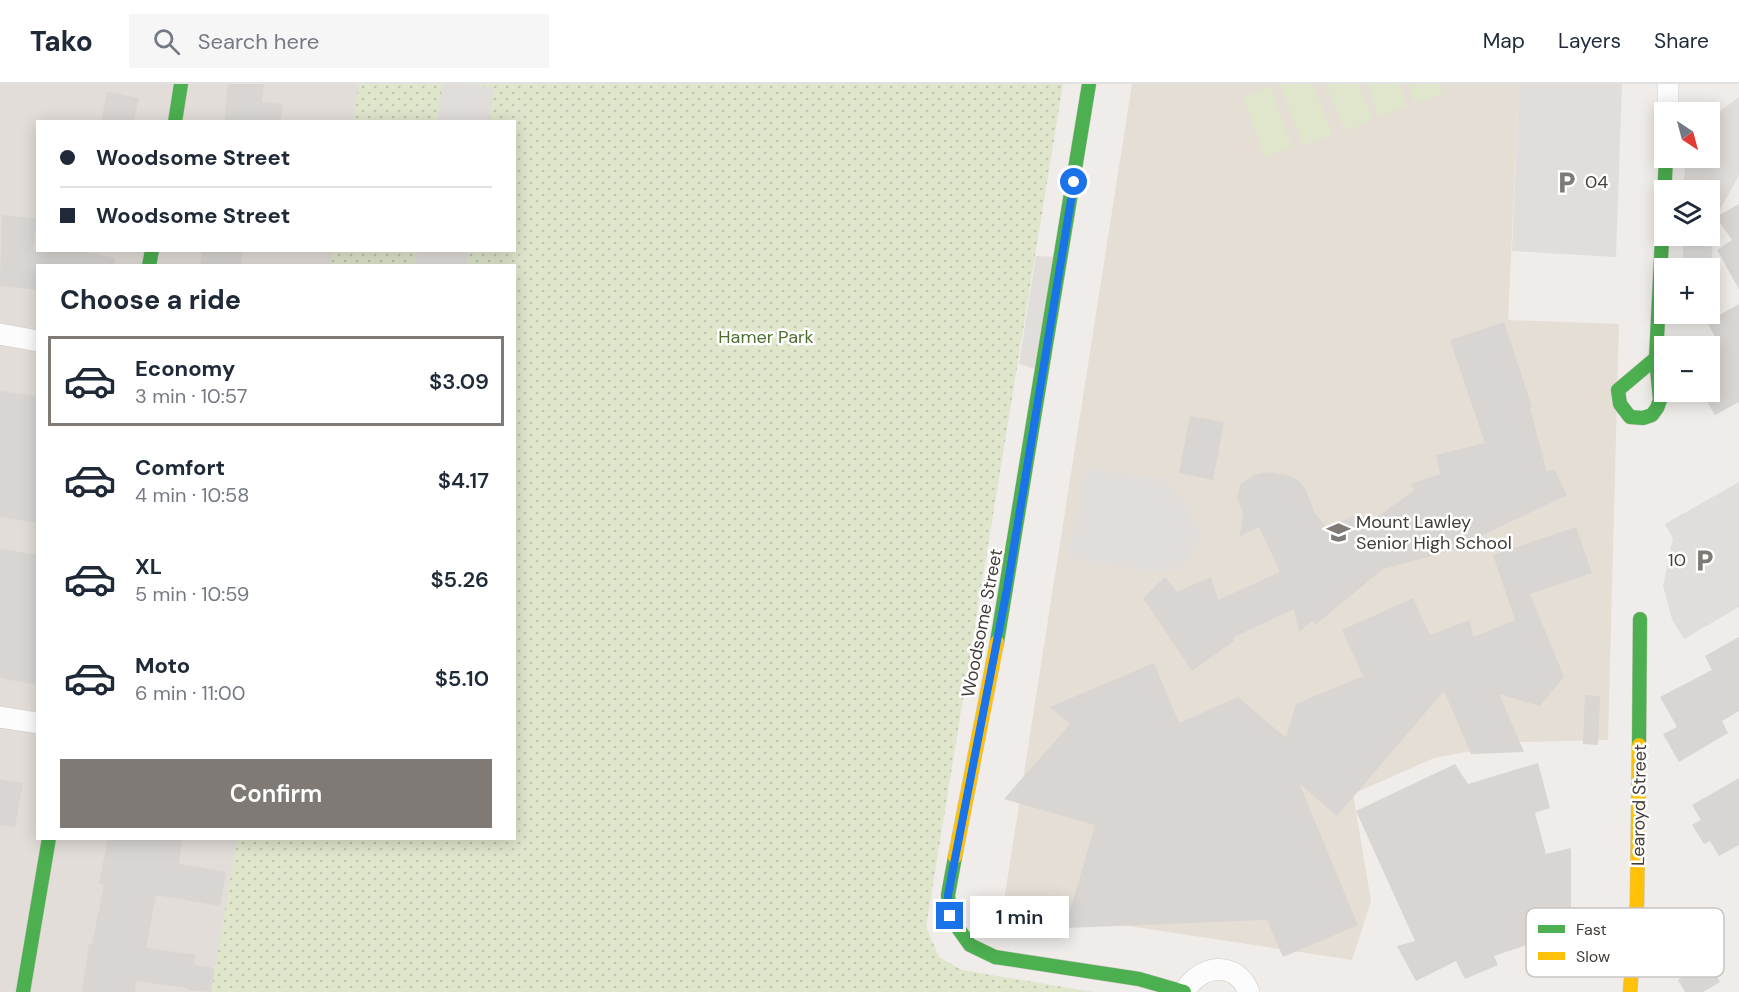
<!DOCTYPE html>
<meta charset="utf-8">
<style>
:root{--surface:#fff;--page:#f6f6f7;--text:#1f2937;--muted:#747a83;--line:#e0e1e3;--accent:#7f7a75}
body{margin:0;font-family:"DM Sans",sans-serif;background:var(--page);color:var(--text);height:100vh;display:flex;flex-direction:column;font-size:22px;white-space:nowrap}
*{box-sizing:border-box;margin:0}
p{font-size:20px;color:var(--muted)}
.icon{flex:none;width:33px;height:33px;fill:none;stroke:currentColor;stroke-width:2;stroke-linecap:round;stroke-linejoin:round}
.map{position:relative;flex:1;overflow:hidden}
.details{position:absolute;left:36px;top:180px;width:480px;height:576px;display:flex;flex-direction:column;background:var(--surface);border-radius:0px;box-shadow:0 3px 15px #0003}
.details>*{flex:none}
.guide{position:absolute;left:36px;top:36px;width:480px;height:132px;border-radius:0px;box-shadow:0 3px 15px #0003;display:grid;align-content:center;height:132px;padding:0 24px;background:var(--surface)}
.needle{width:39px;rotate:144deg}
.fabs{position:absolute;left:1654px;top:18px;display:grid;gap:12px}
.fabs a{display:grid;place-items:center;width:66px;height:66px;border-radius:0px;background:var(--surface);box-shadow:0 3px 15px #0003;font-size:30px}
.end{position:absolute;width:27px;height:27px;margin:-14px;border:8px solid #1a73e8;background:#fff;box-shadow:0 0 0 3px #fff}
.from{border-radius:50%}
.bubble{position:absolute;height:42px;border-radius:0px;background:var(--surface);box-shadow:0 3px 15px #0003;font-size:20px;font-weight:600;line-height:42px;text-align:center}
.guide b{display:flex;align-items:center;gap:21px;height:57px;font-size:22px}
.guide b+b{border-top:2px solid var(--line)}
.guide i{width:15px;height:15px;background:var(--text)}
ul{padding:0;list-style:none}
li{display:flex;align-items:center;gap:18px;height:90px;margin:0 12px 9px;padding:0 12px;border:3px solid transparent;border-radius:0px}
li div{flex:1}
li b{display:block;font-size:22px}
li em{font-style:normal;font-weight:600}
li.selected{border-color:var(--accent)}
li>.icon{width:54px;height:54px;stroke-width:1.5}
h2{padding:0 24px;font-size:27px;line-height:72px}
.button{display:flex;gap:12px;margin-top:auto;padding:12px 24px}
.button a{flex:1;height:69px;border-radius:0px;background:var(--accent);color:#fff;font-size:24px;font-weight:600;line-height:69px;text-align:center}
header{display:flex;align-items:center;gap:36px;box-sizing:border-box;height:84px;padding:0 30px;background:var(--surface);border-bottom:2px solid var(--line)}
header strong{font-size:28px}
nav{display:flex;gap:33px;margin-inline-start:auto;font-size:21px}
.search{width:420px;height:54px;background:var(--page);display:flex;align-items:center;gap:15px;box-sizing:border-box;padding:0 21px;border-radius:0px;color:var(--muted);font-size:22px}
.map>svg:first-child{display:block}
.residential{fill:#e2ddd8}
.education{fill:#e5ded5}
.grass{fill:#dfe6cc}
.park{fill:url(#park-dots)}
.parking{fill:#e0ddda}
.building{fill:#d8d5d2}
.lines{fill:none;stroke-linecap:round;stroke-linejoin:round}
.street-casing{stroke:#cdcac7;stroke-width:22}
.fast-casing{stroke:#cdc8c1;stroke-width:15}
.slow-casing{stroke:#cdc8c1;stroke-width:15}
.street{stroke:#fdfcfc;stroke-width:21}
.fast{stroke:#4caf50;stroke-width:14}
.slow{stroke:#ffc107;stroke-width:14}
.route{stroke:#1a73e8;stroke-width:8}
.labels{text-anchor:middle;stroke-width:5;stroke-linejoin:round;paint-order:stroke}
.poi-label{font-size:18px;fill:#433d37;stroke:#fff;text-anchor:start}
.park-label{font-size:18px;fill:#4f6e31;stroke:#fff}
.street-label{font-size:18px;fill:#433d37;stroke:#fff}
.key{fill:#fff;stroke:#c7c5c3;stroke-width:1.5}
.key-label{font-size:16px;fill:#433d37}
</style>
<header>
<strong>Tako</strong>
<div class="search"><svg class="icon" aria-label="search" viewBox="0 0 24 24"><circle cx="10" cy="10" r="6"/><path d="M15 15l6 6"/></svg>Search here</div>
<nav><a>Map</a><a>Layers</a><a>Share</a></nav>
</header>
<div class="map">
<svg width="1739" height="908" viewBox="0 0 1739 908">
<defs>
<pattern id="park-dots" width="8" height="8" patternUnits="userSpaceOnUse" patternTransform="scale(1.5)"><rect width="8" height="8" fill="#dfe6cc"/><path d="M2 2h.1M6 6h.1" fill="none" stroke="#c1c6b0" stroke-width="1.8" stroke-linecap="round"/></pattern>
</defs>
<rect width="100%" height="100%" fill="#efece9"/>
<path class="residential" d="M0,0H359L354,37L38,38V166L334,167L332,182H38V754L246,755L223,908H0Z"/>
<path class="education" d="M1132,0H1519L1508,236L1619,240L1608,656L1519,658L1434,674L1353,710L1371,817L1352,876L1003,823Z"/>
<g class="grass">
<path d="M1280,0H1313L1332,51L1303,61Z"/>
<path d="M1326,0H1358L1372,36L1345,47Z"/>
<path d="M1367,0H1399L1407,22L1379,33Z"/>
<path d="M1409,0H1439L1443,9L1416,20Z"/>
<path d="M1270,3L1292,63L1265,73L1243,13Z"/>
</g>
<path class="park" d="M359,0H1063L926,843L939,873L962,886L1093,908H211L237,755L514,754V182L331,181L333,167L514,166V38L353,37Z"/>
<g class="parking">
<path d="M443,0H465L494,4L489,37H437Z"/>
<path d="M1519,0H1622L1616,173L1512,167Z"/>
<path d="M1739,13V91L1716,133L1711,178L1683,177V152H1710V106H1683L1686,74H1710V35Z"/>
<path d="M417,167V166L469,167L466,181H415Z"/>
<path d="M1036,172L1055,173L1038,286L1019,280Z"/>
<path d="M1085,384L1162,395L1189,424L1202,450L1195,468L1178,485L1159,489L1068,474Z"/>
<path d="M1739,398V523L1684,555L1672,535L1663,502L1673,454L1665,440Z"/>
</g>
<g class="building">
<path d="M228,0H264L262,18L283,20L280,38H224Z"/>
<path d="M107,8L139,14L134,38H101Z"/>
<path d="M1739,120V205L1717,166L1732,156L1716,133Z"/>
<path d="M2,131L36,135L33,166H74L115,174L114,182H38V206L0,202Z"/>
<path d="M202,166H243L241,182H200Z"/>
<path d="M1739,220V318L1715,331L1701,308H1710V268L1720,262L1707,238Z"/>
<path d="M1504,238L1532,323L1530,324L1547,388L1554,385L1567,411L1450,467L1383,485L1315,541L1312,537L1299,548L1294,525L1234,553V557L1192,587L1143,514L1165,493L1177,508L1211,493L1218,516L1280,488L1259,443L1240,452L1243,428L1237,415L1240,401L1253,391L1270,388L1291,392L1300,398L1306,406L1314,428L1327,444L1353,432L1358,446L1415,406L1411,400L1440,390L1436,371L1485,359L1450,256Z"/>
<path d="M0,307L38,312V439L0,433Z"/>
<path d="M1190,332L1224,338L1213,396L1179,389Z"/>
<path d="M1576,443L1592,489L1530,510L1564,593L1540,622L1499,610L1524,668L1471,670L1444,607L1337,732L1299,699L1358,841L1283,873L1267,836L1065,844L1095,741L1004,715L1070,640L1050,623L1154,579L1179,639L1238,613L1286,654L1296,620L1363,592L1342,546L1413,514L1430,551L1470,536L1473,553L1515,536L1493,471Z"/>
<path d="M0,465L38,471V601L0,594Z"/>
<path d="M1739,553V627L1722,637L1728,649L1679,678L1663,650L1677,643L1660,613L1712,586L1705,572Z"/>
<path d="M1585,611L1600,612L1598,661L1583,660Z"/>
<path d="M1538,679L1550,724L1535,729L1546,770L1571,764V842L1542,846L1545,855L1532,864L1530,860L1494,872L1498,881L1465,895L1456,877L1416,897L1397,862L1415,857L1356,727L1455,680L1468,700Z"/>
<path d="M1739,694V761L1719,772L1710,757L1704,760L1692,741L1701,736L1692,721Z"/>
<path d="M0,695L23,699L15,743L0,741Z"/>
<path d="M108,754H182L179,780L226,788L220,822L156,811L146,864L196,871L194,881L214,884L211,908L187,906V904L136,897L135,908H82L89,860H92L104,801L99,800Z"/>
<path d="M1709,878L1720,898L1703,908H1685L1678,896Z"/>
</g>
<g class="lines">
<defs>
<g id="street">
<path d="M1668,28V0"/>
<path d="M0,250L38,257"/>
<path d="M0,633L38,639"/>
<path d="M1184,908C1199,881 1236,875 1249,908"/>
</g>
<g id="fast">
<path d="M175,38L181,0"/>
<path d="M149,182L152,166"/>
<path d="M1656,274L1618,306L1620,320L1630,333L1643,334L1652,331L1657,324L1660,316L1656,274L1666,74"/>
<path d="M997,558L1089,0"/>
<path d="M1639,661L1640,535"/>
<path d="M955,773L948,811L950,833L970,861L995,873L1139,895L1184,908"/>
<path d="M23,908L49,754"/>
</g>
<g id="slow">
<path d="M955,773L997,558"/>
<path d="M1630,908L1637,820L1639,661"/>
</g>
</defs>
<use href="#street" class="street-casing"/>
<use href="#fast" class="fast-casing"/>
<use href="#slow" class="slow-casing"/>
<use href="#street" class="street"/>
<use href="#fast" class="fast"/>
<use href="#slow" class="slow"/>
</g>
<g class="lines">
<path class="route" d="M950,832L948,811L1007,505L1074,98"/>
</g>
<defs>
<symbol id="parking-bare" viewBox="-9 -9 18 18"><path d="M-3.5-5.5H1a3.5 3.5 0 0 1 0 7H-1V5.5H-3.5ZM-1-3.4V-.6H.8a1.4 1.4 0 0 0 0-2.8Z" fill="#7f7a75" stroke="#fff" stroke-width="2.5" paint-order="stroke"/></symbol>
<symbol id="school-bare" viewBox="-9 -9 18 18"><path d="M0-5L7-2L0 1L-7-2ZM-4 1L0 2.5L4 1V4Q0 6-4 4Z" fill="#7f7a75" stroke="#fff" stroke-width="2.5" paint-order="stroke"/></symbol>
</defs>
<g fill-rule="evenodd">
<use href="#parking-bare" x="1550" y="82" width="33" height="33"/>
<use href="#school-bare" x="1322" y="432" width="33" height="33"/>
<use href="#parking-bare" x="1688" y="460" width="33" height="33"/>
</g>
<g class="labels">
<g class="poi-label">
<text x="1585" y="104">04</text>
<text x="1356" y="444">Mount Lawley<tspan x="1356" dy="21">Senior High School</tspan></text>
<text x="1686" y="482" text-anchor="end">10</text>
</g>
<g class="park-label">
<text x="766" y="259">Hamer Park</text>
</g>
<g class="street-label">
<text transform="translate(982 539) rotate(-79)" y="6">Woodsome Street</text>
<text transform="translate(1639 721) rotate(-89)" y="6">Learoyd Street</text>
</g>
</g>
<rect x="1526" y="824" width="198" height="69" rx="9" class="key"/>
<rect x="1538" y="841" width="27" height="8" fill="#4caf50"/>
<rect x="1538" y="868" width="27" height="8" fill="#ffc107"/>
<g class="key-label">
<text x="1576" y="851">Fast</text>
<text x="1576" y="878">Slow</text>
</g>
</svg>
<div class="fabs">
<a><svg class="needle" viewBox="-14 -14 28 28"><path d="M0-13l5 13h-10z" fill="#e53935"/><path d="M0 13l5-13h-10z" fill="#747a83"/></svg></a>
<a><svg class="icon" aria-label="layers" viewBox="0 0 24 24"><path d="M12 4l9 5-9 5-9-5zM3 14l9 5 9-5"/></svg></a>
<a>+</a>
<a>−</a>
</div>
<i class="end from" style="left:1074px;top:98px"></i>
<i class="end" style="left:950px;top:832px"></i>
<div class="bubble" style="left:970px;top:812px;width:99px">1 min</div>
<div class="guide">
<b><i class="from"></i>Woodsome Street</b>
<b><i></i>Woodsome Street</b>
</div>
<section class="details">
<h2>Choose a ride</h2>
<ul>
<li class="selected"><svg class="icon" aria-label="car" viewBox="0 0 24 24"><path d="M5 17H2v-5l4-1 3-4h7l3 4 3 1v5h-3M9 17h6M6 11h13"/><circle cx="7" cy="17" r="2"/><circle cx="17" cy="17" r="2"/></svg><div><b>Economy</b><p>3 min · 10:57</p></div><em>$3.09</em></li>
<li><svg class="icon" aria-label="car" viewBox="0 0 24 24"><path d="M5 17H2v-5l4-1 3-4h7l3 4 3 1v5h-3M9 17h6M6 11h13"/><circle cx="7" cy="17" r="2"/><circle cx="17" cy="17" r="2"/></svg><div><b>Comfort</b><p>4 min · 10:58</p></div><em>$4.17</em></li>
<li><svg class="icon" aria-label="car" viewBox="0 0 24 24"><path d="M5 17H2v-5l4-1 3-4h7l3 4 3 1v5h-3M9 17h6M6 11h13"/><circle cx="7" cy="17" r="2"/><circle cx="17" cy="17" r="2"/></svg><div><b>XL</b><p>5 min · 10:59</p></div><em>$5.26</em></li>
<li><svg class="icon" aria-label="car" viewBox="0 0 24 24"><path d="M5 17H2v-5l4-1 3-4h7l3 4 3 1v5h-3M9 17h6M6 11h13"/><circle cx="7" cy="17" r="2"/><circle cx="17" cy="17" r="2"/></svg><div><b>Moto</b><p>6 min · 11:00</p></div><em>$5.10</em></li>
</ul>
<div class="button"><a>Confirm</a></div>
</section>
</div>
